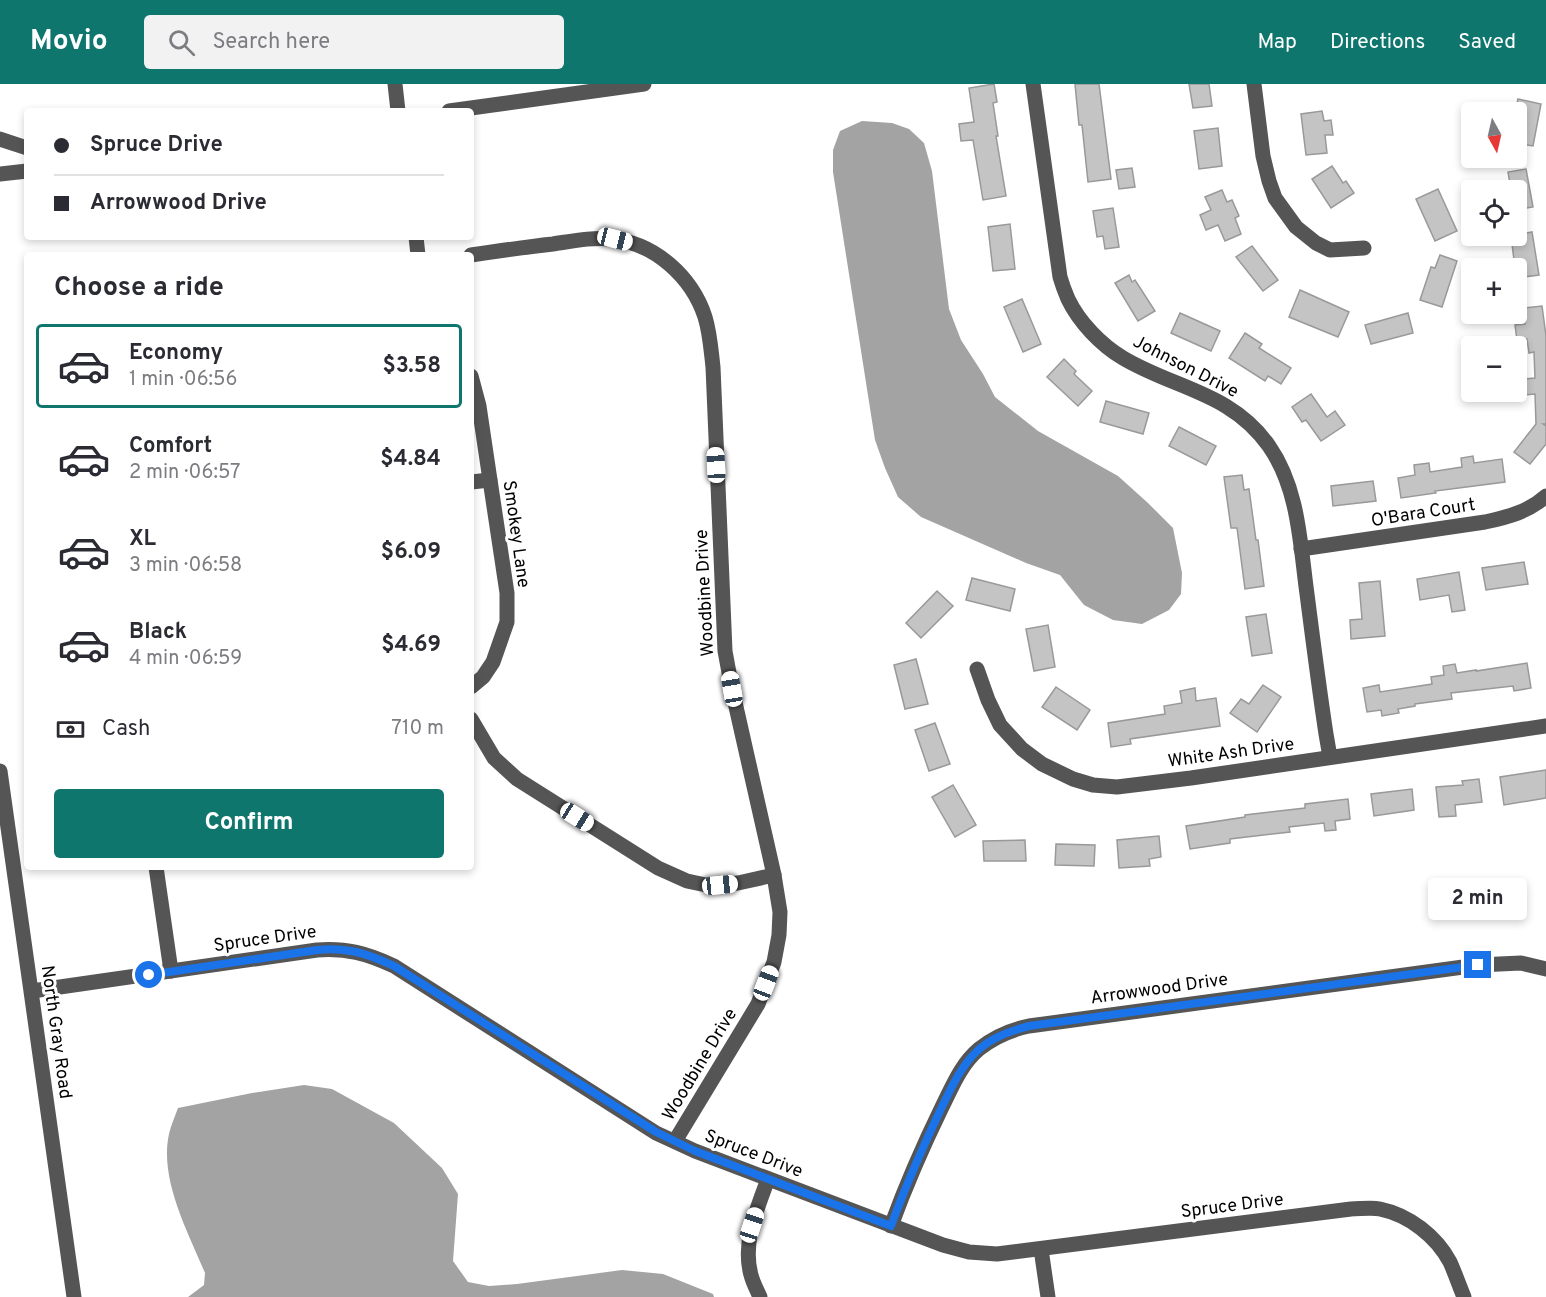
<!DOCTYPE html>
<meta charset="utf-8">
<style>
:root{--surface:#fff;--page:#f2f2f3;--text:#2b2b33;--muted:#7c7c81;--line:#e1e1e2;--accent:#0f766e}
body{margin:0;font-family:Overpass,sans-serif;background:var(--page);color:var(--text);height:100vh;display:flex;flex-direction:column;font-size:22px;white-space:nowrap}
*{box-sizing:border-box;margin:0}
p{font-size:20px;color:var(--muted)}
.icon{flex:none;width:33px;height:33px;fill:none;stroke:currentColor;stroke-width:2;stroke-linecap:round;stroke-linejoin:round}
.map{position:relative;flex:1;overflow:hidden}
.panel{position:absolute;left:24px;top:168px;width:450px;height:618px;display:flex;flex-direction:column;background:var(--surface);border-radius:6px;box-shadow:0 3px 9px #0003}
.panel>*{flex:none}
.hud{position:absolute;left:24px;top:24px;width:450px;height:132px;border-radius:6px;box-shadow:0 3px 9px #0003;display:grid;align-content:center;height:132px;padding:0 30px;background:var(--surface)}
.needle{width:39px;rotate:172deg}
.buttons{position:absolute;left:1461px;top:18px;display:grid;gap:12px}
.buttons a{display:grid;place-items:center;width:66px;height:66px;border-radius:6px;background:var(--surface);box-shadow:0 3px 9px #0003;font-size:30px}
.end{position:absolute;width:27px;height:27px;margin:-14px;border:8px solid #1a73e8;background:#fff;box-shadow:0 0 0 3px #fff}
.from{border-radius:50%}
.bubble{position:absolute;height:42px;border-radius:6px;background:var(--surface);box-shadow:0 3px 9px #0003;font-size:20px;font-weight:700;line-height:42px;text-align:center}
.car{position:absolute;width:18px;height:36px;margin:-18px -9px;border-radius:8px;box-shadow:0 0 4px 2px #0007;background:linear-gradient(#fff 24%,#345 0 40%,#fff 0 76%,#345 0 86%,#fff 0)}
.hud b{display:flex;align-items:center;gap:21px;height:57px;font-size:22px}
.hud b+b{border-top:2px solid var(--line)}
.hud i{width:15px;height:15px;background:var(--text)}
ul{padding:0;list-style:none}
li{display:flex;align-items:center;gap:18px;height:84px;margin:0 12px 9px;padding:0 18px;border:3px solid transparent;border-radius:6px}
li div{flex:1}
li b{display:block;font-size:22px}
li em{font-style:normal;font-weight:700}
li.on{border-color:var(--accent)}
li>.icon{width:54px;height:54px;stroke-width:1.5}
h2{padding:0 30px;font-size:27px;line-height:72px}
.pay{display:flex;align-items:center;gap:15px;height:66px;padding:0 30px;font-size:22px}
.pay p{margin-inline-start:auto}
.cta{display:flex;gap:12px;margin-top:auto;padding:12px 30px}
.cta a{flex:1;height:69px;border-radius:6px;background:var(--accent);color:#fff;font-size:24px;font-weight:700;line-height:69px;text-align:center}
header{display:flex;align-items:center;gap:36px;box-sizing:border-box;height:84px;padding:0 30px;background:var(--accent);color:#fff}
header strong{font-size:28px}
nav{display:flex;gap:33px;margin-inline-start:auto;font-size:21px}
.search{width:420px;height:54px;background:var(--page);display:flex;align-items:center;gap:15px;box-sizing:border-box;padding:0 21px;border-radius:6px;color:var(--muted);font-size:22px}
.map>svg:first-child{display:block}
.water{fill:#a3a3a3}
.building{fill:#c4c4c4;stroke:#999;stroke-width:1.5}
.lines{fill:none;stroke-linecap:round;stroke-linejoin:round}
.minor{stroke:#555;stroke-width:15}
.route{stroke:#1a73e8;stroke-width:8}
.labels{text-anchor:middle;stroke-width:6;stroke-linejoin:round;paint-order:stroke}
.street-label{font-size:18px;fill:#000;stroke:#fff}
</style>
<header>
<strong>Movio</strong>
<div class="search"><svg class="icon" aria-label="search" viewBox="0 0 24 24"><circle cx="10" cy="10" r="6"/><path d="M15 15l6 6"/></svg>Search here</div>
<nav><a>Map</a><a>Directions</a><a>Saved</a></nav>
</header>
<div class="map">
<svg width="1546" height="1213" viewBox="0 0 1546 1213">
<rect width="100%" height="100%" fill="#fff"/>
<g class="water">
<path d="M862,37L892,39L909,45L924,59L932,87L949,225L961,256L983,290L995,313L1038,347L1118,392L1148,419L1173,444L1182,489L1181,510L1169,526L1142,540L1113,536L1084,521L1060,491L1026,479L921,433L898,413L885,384L875,356L833,88V66L840,47Z"/>
<path d="M304,1001L332,1005L394,1039L442,1084L458,1110L453,1177L468,1198L489,1202L517,1200L622,1186L663,1190L713,1210L714,1213H188L204,1201L205,1189C188,1148 159,1095 169,1050C171,1041 175,1032 178,1024L252,1009Z"/>
</g>
<g class="building">
<path d="M994,0L997,18L993,19L998,52H996L1006,112L983,116L973,56L961,57L959,40L974,38L969,4Z"/>
<path d="M1075,0H1099L1111,95L1088,98L1082,41H1079Z"/>
<path d="M1189,0H1209L1212,22L1193,24Z"/>
<path d="M1518,15L1541,20L1533,62L1516,59V23Z"/>
<path d="M1322,27L1324,37L1331,36L1333,51H1325L1327,69L1306,71L1301,30Z"/>
<path d="M1218,44L1222,82L1199,85L1194,47Z"/>
<path d="M1332,82L1343,99L1346,97L1354,109L1331,124L1312,95Z"/>
<path d="M1132,84L1135,103L1119,105L1116,86Z"/>
<path d="M1526,85L1533,123L1516,126V106H1511L1508,88Z"/>
<path d="M1438,105L1457,147L1435,157L1416,115Z"/>
<path d="M1222,106L1227,118L1232,116L1239,132L1235,134L1241,150L1225,157L1218,141L1206,146L1200,131L1211,126L1205,113Z"/>
<path d="M1113,124L1119,163L1105,165L1103,152L1097,153L1093,127Z"/>
<path d="M1010,140L1015,185L993,187L988,143Z"/>
<path d="M1532,148L1539,191L1517,194L1516,184H1515L1511,152Z"/>
<path d="M1252,162L1278,196L1263,207L1236,173Z"/>
<path d="M1440,171L1457,177L1442,223L1420,216L1431,183L1435,184Z"/>
<path d="M1129,191L1132,198L1135,196L1155,227L1138,237L1115,199Z"/>
<path d="M1300,206L1349,228L1338,253L1289,233Z"/>
<path d="M1022,215L1041,260L1023,268L1004,223Z"/>
<path d="M1542,222L1546,252V340H1543L1546,342V360L1530,380L1514,368L1536,340L1535,310L1525,311L1524,295L1535,294L1534,268L1529,269L1527,255L1517,256L1515,241L1525,240L1523,224Z"/>
<path d="M1180,229L1220,247L1211,267L1171,249Z"/>
<path d="M1408,229L1413,249L1371,260L1365,241Z"/>
<path d="M1245,249L1262,260L1259,264L1291,284L1281,300L1268,292L1265,297L1229,274Z"/>
<path d="M1064,275L1076,287L1074,290L1092,307L1078,322L1047,293Z"/>
<path d="M1311,310L1327,333L1335,327L1345,341L1321,357L1306,336L1302,338L1292,323Z"/>
<path d="M1106,317L1149,329L1143,350L1100,338Z"/>
<path d="M1179,343L1216,362L1206,381L1169,362Z"/>
<path d="M1473,372L1474,379L1502,375L1505,398L1435,407L1436,409L1401,414L1398,394L1415,391L1414,381L1429,379L1430,388L1462,383L1461,374Z"/>
<path d="M1242,391L1244,406L1249,405L1256,456H1258L1264,502L1245,505L1237,444H1231L1224,393Z"/>
<path d="M1373,397L1376,417L1333,422L1331,402Z"/>
<path d="M1524,478L1528,500L1486,506L1482,484Z"/>
<path d="M1459,488L1465,526L1452,528L1449,511L1420,516L1417,495Z"/>
<path d="M972,494L1015,505L1010,527L966,516Z"/>
<path d="M1380,497L1385,552L1351,555L1350,536L1362,535L1359,499Z"/>
<path d="M937,507L953,522L921,554L906,539Z"/>
<path d="M1266,530L1272,569L1252,572L1246,533Z"/>
<path d="M1048,541L1055,583L1034,587L1026,545Z"/>
<path d="M916,575L928,620L905,625L894,581Z"/>
<path d="M1527,579L1531,604L1514,607L1513,602L1451,609L1452,615L1415,620V622L1398,625L1399,629L1382,632L1381,626L1367,628L1363,604L1379,601L1380,608L1432,600L1431,593L1444,591L1443,582L1455,580L1457,589L1476,586V587Z"/>
<path d="M1263,601L1281,613L1257,648L1230,629L1241,615L1249,620Z"/>
<path d="M1056,603L1090,626L1077,646L1042,623Z"/>
<path d="M1195,604L1196,617L1216,614L1220,642L1130,655L1131,660L1111,663L1108,639L1165,630L1164,622L1182,619L1180,607Z"/>
<path d="M935,639L950,680L929,687L915,646Z"/>
<path d="M1546,686V714L1504,721L1500,693Z"/>
<path d="M1479,695L1482,718L1455,721L1456,732L1439,733L1436,703L1463,701L1462,697Z"/>
<path d="M953,701L976,741L955,753L932,713Z"/>
<path d="M1412,705L1414,726L1374,732L1371,710Z"/>
<path d="M1348,715L1350,735L1335,737L1336,746L1325,747L1324,739L1289,743L1290,748L1230,755V759L1190,765L1186,742L1245,733V731L1305,724V720Z"/>
<path d="M1159,752L1161,773L1149,775L1150,782L1119,784L1117,756Z"/>
<path d="M1025,756L1026,777H984L983,757Z"/>
<path d="M1056,760L1095,761L1094,782L1055,781Z"/>
</g>
<g class="lines">
<g class="minor">
<path d="M395,0L398,27"/>
<path d="M1033,0L1060,193C1062,200 1065,208 1068,215C1079,238 1101,261 1123,274C1175,305 1231,308 1269,362C1299,405 1300,460 1307,510C1313,557 1319,604 1326,650L1330,673"/>
<path d="M1254,0L1263,72L1269,97L1275,114L1296,143L1316,159L1330,166L1364,164"/>
<path d="M449,27L644,0"/>
<path d="M0,55L27,64"/>
<path d="M0,90L27,87"/>
<path d="M416,153L418,171"/>
<path d="M471,171C498,167 526,163 553,160C573,157 592,153 612,155C655,159 692,193 705,233C710,249 711,266 713,283L725,567L732,605L774,791L780,828L779,851L774,878L758,920L675,1057"/>
<path d="M471,292L479,322L490,396L507,509V538L493,578L483,593L471,603"/>
<path d="M471,398L490,396"/>
<path d="M1301,465L1485,438C1508,433 1528,428 1546,412"/>
<path d="M977,585L988,616L1000,641L1022,665L1042,680L1073,695L1093,701L1117,703L1191,694L1546,642"/>
<path d="M471,635L494,674L517,695L658,784L687,797L706,801H720L738,799L774,791"/>
<path d="M0,687L74,1213"/>
<path d="M156,783L171,887"/>
<path d="M32,907L317,866C347,864 366,869 394,882L656,1049L695,1067L943,1161L969,1168L997,1170L1351,1125C1360,1125 1371,1123 1380,1125C1409,1131 1436,1152 1450,1178C1455,1189 1459,1201 1464,1213"/>
<path d="M891,1142C906,1101 923,1062 942,1023C952,1003 961,980 979,965C994,953 1010,946 1029,942L1478,881L1521,879L1546,885"/>
<path d="M1041,1165L1048,1213"/>
<path d="M760,1213C757,1206 753,1199 751,1191C742,1159 757,1125 768,1095"/>
</g>
</g>
<g class="lines">
<path class="route" d="M149,891L317,866C347,863 366,869 394,882L656,1048L695,1067L891,1142C905,1103 922,1065 940,1027C950,1007 959,985 976,968C990,954 1009,947 1029,942L1478,881"/>
</g>
<g class="labels">
<g class="street-label">
<text transform="translate(1186 282) rotate(27)" y="6">Johnson Drive</text>
<text transform="translate(1423 428) rotate(-9)" y="6">O'Bara Court</text>
<text transform="translate(517 450) rotate(82)" y="6">Smokey Lane</text>
<text transform="translate(704 509) rotate(-93)" y="6">Woodbine Drive</text>
<text transform="translate(1231 668) rotate(-8)" y="6">White Ash Drive</text>
<text transform="translate(265 854) rotate(-8)" y="6">Spruce Drive</text>
<text transform="translate(1159 904) rotate(-8)" y="6">Arrowwood Drive</text>
<text transform="translate(57 948) rotate(82)" y="6">North Gray Road</text>
<text transform="translate(699 980) rotate(-59)" y="6">Woodbine Drive</text>
<text transform="translate(754 1069) rotate(21)" y="6">Spruce Drive</text>
<text transform="translate(1232 1121) rotate(-7)" y="6">Spruce Drive</text>
</g>
</g>
</svg>
<div class="buttons">
<a><svg class="needle" viewBox="-14 -14 28 28"><path d="M0-13l5 13h-10z" fill="#e53935"/><path d="M0 13l5-13h-10z" fill="#7c7c81"/></svg></a>
<a><svg class="icon" aria-label="locate" viewBox="0 0 24 24"><circle cx="12" cy="12" r="6"/><path d="M12 2v4M12 18v4M2 12h4M18 12h4"/></svg></a>
<a>+</a>
<a>−</a>
</div>
<i class="end from" style="left:149px;top:891px"></i>
<i class="end" style="left:1478px;top:881px"></i>
<div class="bubble" style="left:1428px;top:794px;width:99px">2 min</div>
<i class="car" style="left:615px;top:155px;rotate:104deg"></i>
<i class="car" style="left:716px;top:381px;rotate:357deg"></i>
<i class="car" style="left:732px;top:605px;rotate:350deg"></i>
<i class="car" style="left:577px;top:733px;rotate:122deg"></i>
<i class="car" style="left:720px;top:801px;rotate:84deg"></i>
<i class="car" style="left:766px;top:899px;rotate:21deg"></i>
<i class="car" style="left:752px;top:1141px;rotate:18deg"></i>
<div class="hud">
<b><i class="from"></i>Spruce Drive</b>
<b><i></i>Arrowwood Drive</b>
</div>
<section class="panel">
<h2>Choose a ride</h2>
<ul>
<li class="on"><svg class="icon" aria-label="car" viewBox="0 0 24 24"><path d="M5 17H2v-5l4-1 3-4h7l3 4 3 1v5h-3M9 17h6M6 11h13"/><circle cx="7" cy="17" r="2"/><circle cx="17" cy="17" r="2"/></svg><div><b>Economy</b><p>1 min · 06:56</p></div><em>$3.58</em></li>
<li><svg class="icon" aria-label="car" viewBox="0 0 24 24"><path d="M5 17H2v-5l4-1 3-4h7l3 4 3 1v5h-3M9 17h6M6 11h13"/><circle cx="7" cy="17" r="2"/><circle cx="17" cy="17" r="2"/></svg><div><b>Comfort</b><p>2 min · 06:57</p></div><em>$4.84</em></li>
<li><svg class="icon" aria-label="car" viewBox="0 0 24 24"><path d="M5 17H2v-5l4-1 3-4h7l3 4 3 1v5h-3M9 17h6M6 11h13"/><circle cx="7" cy="17" r="2"/><circle cx="17" cy="17" r="2"/></svg><div><b>XL</b><p>3 min · 06:58</p></div><em>$6.09</em></li>
<li><svg class="icon" aria-label="car" viewBox="0 0 24 24"><path d="M5 17H2v-5l4-1 3-4h7l3 4 3 1v5h-3M9 17h6M6 11h13"/><circle cx="7" cy="17" r="2"/><circle cx="17" cy="17" r="2"/></svg><div><b>Black</b><p>4 min · 06:59</p></div><em>$4.69</em></li>
</ul>
<div class="pay"><svg class="icon" aria-label="cash" viewBox="0 0 24 24"><path d="M3 7h18v10H3z"/><circle cx="12" cy="12" r="2"/></svg>Cash<p>710 m</p></div>
<div class="cta"><a>Confirm</a></div>
</section>
</div>
